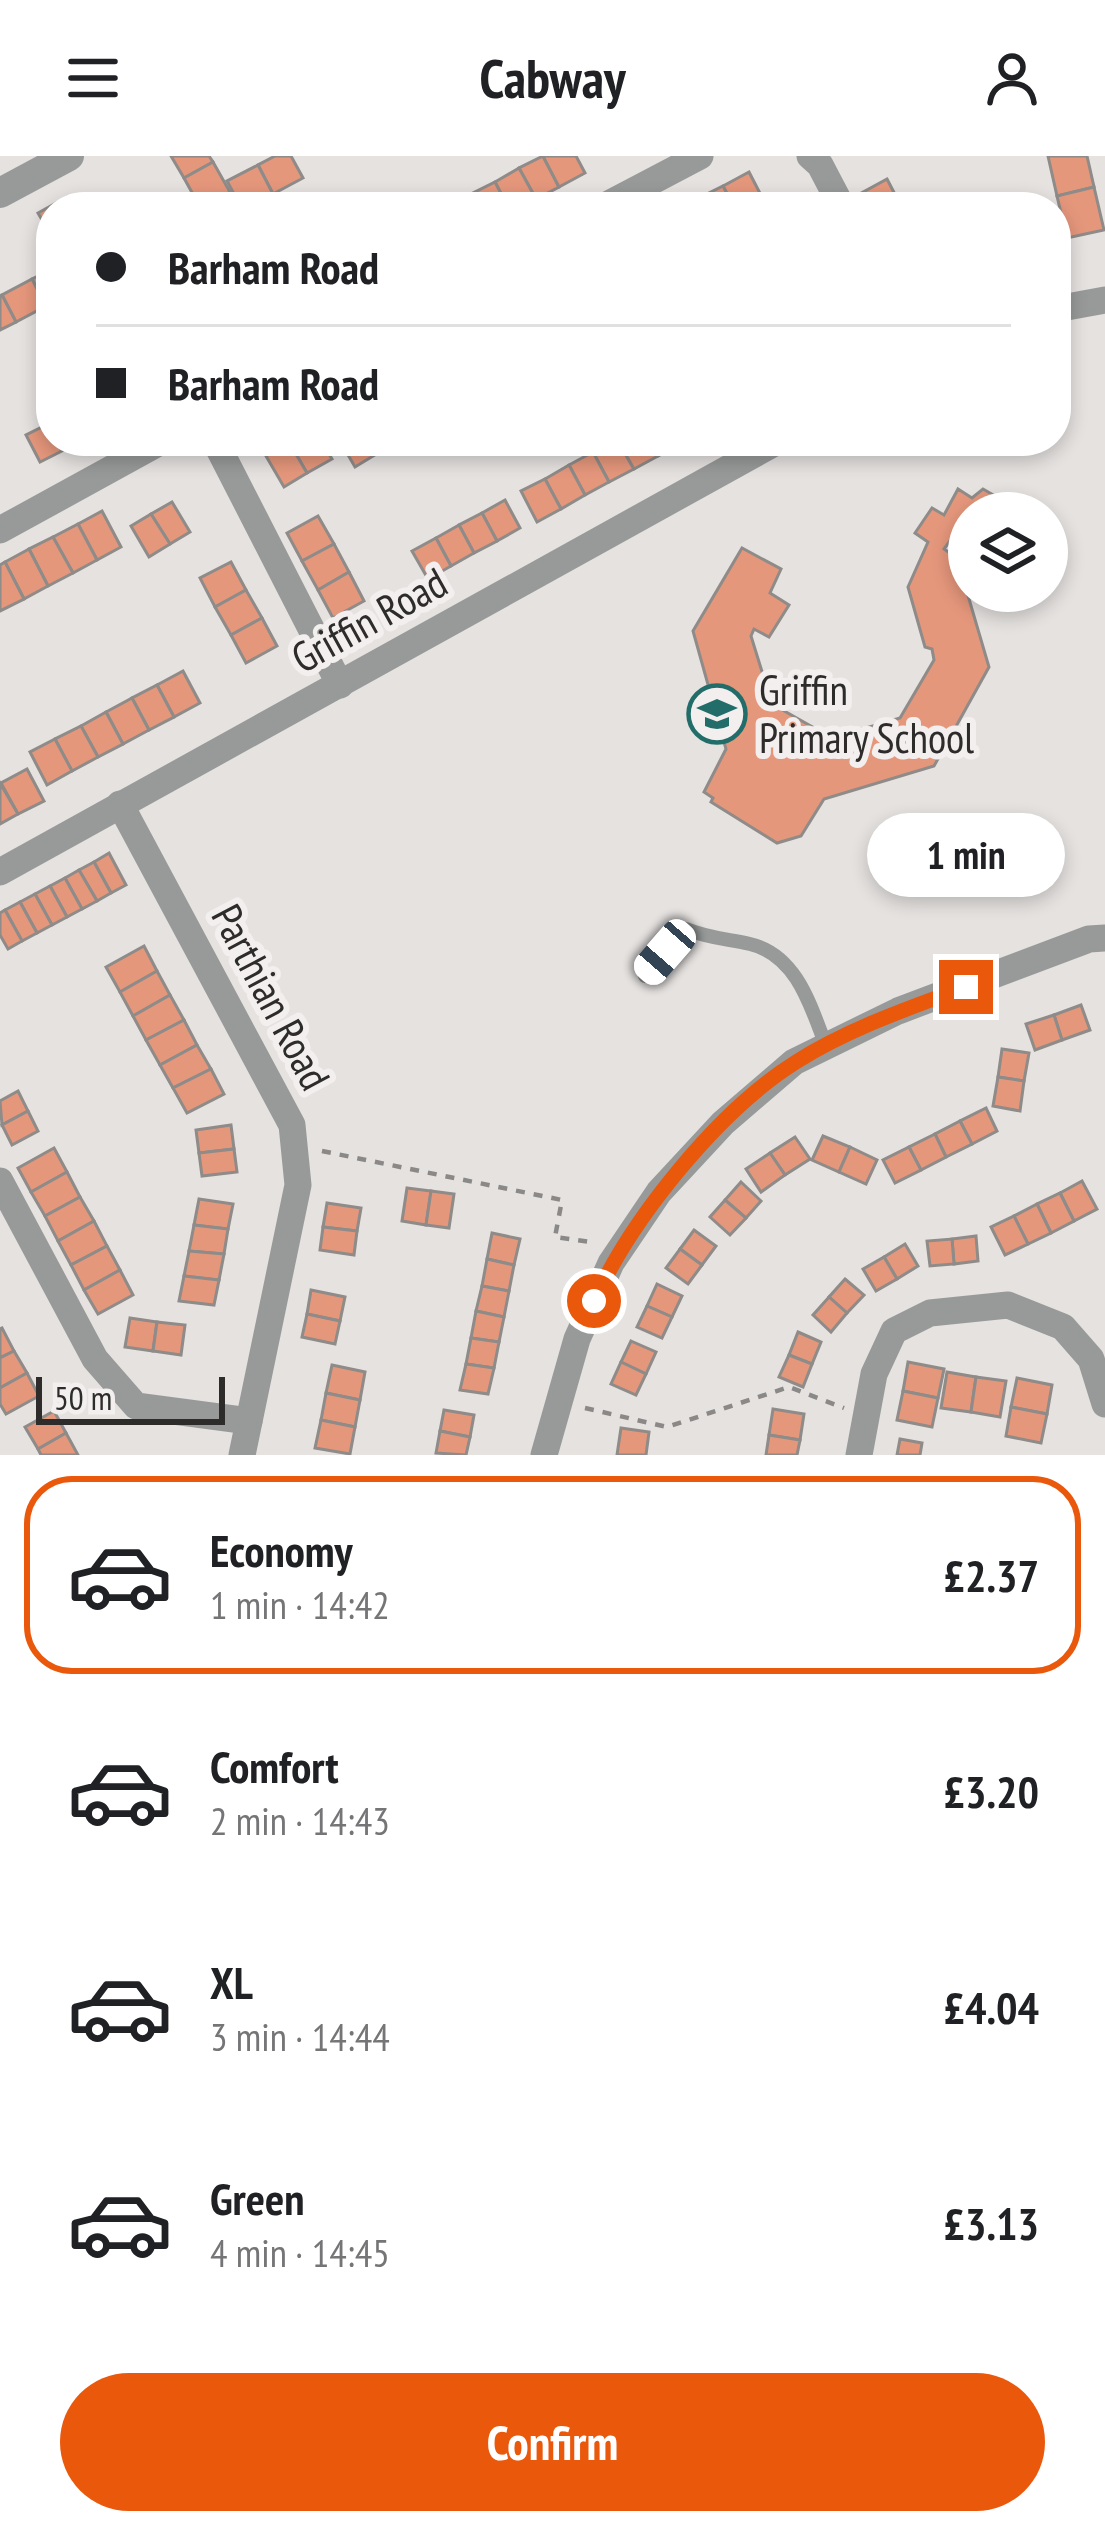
<!DOCTYPE html>
<meta charset="utf-8">
<style>
:root{--surface:#fff;--page:#f2f2f2;--text:#202124;--muted:#757577;--line:#e0e0e0;--accent:#ea580c}
body{margin:0;font-family:"PT Sans Narrow",sans-serif;background:var(--page);color:var(--text);height:100vh;display:flex;flex-direction:column;font-size:45px;white-space:nowrap}
*{box-sizing:border-box;margin:0}
p{font-size:39px;color:var(--muted)}
.icon{flex:none;width:66px;height:66px;fill:none;stroke:currentColor;stroke-width:2;stroke-linecap:round;stroke-linejoin:round}
.map{position:relative;height:1299px;overflow:hidden}
.panel{display:flex;flex-direction:column;background:var(--surface);flex:1}
.panel>*{flex:none}
.banner{position:absolute;left:36px;top:36px;width:1035px;height:264px;border-radius:48px;box-shadow:0 6px 18px #0003;display:grid;align-content:center;height:264px;padding:0 60px;background:var(--surface)}
.buttons{position:absolute;left:948px;top:336px;display:grid;gap:24px}
.buttons a{display:grid;place-items:center;width:120px;height:120px;border-radius:50%;background:var(--surface);box-shadow:0 6px 18px #0003;font-size:60px}
.scale{position:absolute;left:36px;bottom:30px;width:189px;box-sizing:border-box;padding-left:12px;border:6px solid #2d2c2b;border-top:0;font-size:33px;line-height:42px;white-space:nowrap;color:#2d2c2b;-webkit-text-stroke:9px #f2efee;paint-order:stroke}
.end{position:absolute;width:54px;height:54px;margin:-27px;border:15px solid #ea580c;background:#fff;box-shadow:0 0 0 6px #fff}
.from{border-radius:50%}
.bubble{position:absolute;height:84px;border-radius:42px;background:var(--surface);box-shadow:0 6px 18px #0003;font-size:39px;font-weight:700;line-height:84px;text-align:center}
.car{position:absolute;width:36px;height:72px;margin:-36px -18px;border-radius:15px;box-shadow:0 0 9px 3px #0007;background:linear-gradient(#fff 24%,#345 0 40%,#fff 0 76%,#345 0 86%,#fff 0)}
.banner b{display:flex;align-items:center;gap:42px;height:114px;font-size:45px}
.banner b+b{border-top:3px solid var(--line)}
.banner i{width:30px;height:30px;background:var(--text)}
ul{padding:21px 0 0;list-style:none}
li{display:flex;align-items:center;gap:36px;height:198px;margin:0 24px 18px;padding:0 36px;border:6px solid transparent;border-radius:48px}
li div{flex:1}
li b{display:block;font-size:45px}
li em{font-style:normal;font-weight:700}
li.selected{border-color:var(--accent)}
li>.icon{width:108px;height:108px;stroke-width:1.5}
.button{display:flex;gap:24px;margin-top:auto;padding:24px 60px}
.button a{flex:1;height:138px;border-radius:72px;background:var(--accent);color:#fff;font-size:48px;font-weight:700;line-height:138px;text-align:center}
header{display:flex;justify-content:space-between;align-items:center;height:156px;padding:0 60px;background:var(--surface);font-size:54px;font-weight:700}
.map>svg:first-child{display:block}
.building{fill:#e5977c;stroke:#8e8b89;stroke-width:3}
.lines{fill:none;stroke-linecap:round;stroke-linejoin:round}
.path{stroke:#8b8988;stroke-width:4.5;stroke-dasharray:9 9;stroke-linecap:butt}
.service{stroke:#989a9a;stroke-width:14}
.minor{stroke:#989a9a;stroke-width:27}
.tertiary{stroke:#989a9a;stroke-width:30}
.route{stroke:#ea580c;stroke-width:15}
.labels{text-anchor:middle;stroke-width:12;stroke-linejoin:round;paint-order:stroke}
.street-label{font-size:42px;fill:#2d2c2b;stroke:#f2efee}
.poi-label{font-size:42px;fill:#2d2c2b;stroke:#f2efee;text-anchor:start}
</style>
<header><svg class="icon" aria-label="menu" viewBox="0 0 24 24"><path d="M4 6h16M4 12h16M4 18h16"/></svg>Cabway<svg class="icon" aria-label="person" viewBox="0 0 24 24"><circle cx="12" cy="8" r="4"/><path d="M4 21q1-7 8-7t8 7"/></svg></header>
<div class="map">
<svg width="1105" height="1299" viewBox="0 0 1105 1299">
<rect width="100%" height="100%" fill="#e5e2e0"/>
<g class="building">
<path d="M171,0H209L213,6L184,22Z"/>
<path d="M275,0H291L303,22L273,38L258,9Z"/>
<path d="M543,0L559,31L536,43L519,12Z"/>
<path d="M543,0H576L585,17L559,31Z"/>
<path d="M1048,0H1087L1094,31L1057,40Z"/>
<path d="M213,6L230,36L200,51L184,22Z"/>
<path d="M258,9L273,38L241,51L227,25Z"/>
<path d="M519,12L536,43L521,51H508L495,26Z"/>
<path d="M749,16L764,45L753,51H734L723,30Z"/>
<path d="M887,23L900,48L861,51L856,40Z"/>
<path d="M495,26L508,51H478L471,38Z"/>
<path d="M723,30L734,51H701L697,43Z"/>
<path d="M1094,31L1104,74L1067,82L1057,40Z"/>
<path d="M67,41L73,51H51V79L38,57Z"/>
<path d="M51,114V147L46,150L32,123Z"/>
<path d="M32,123L46,150L16,166L2,139Z"/>
<path d="M2,139L16,166L0,174V140Z"/>
<path d="M48,268L51,285H56L62,295L40,306L26,279Z"/>
<path d="M321,285L332,303L307,317L289,286Z"/>
<path d="M340,285H371L378,297L355,311Z"/>
<path d="M613,285H618L634,313L609,326L593,296Z"/>
<path d="M618,285H649L658,300L634,313Z"/>
<path d="M649,285H681L682,287L658,300Z"/>
<path d="M289,286L307,317L284,331L266,300Z"/>
<path d="M593,296L609,326L585,339L569,309Z"/>
<path d="M569,309L585,339L561,353L545,323Z"/>
<path d="M545,323L561,353L537,366L521,335Z"/>
<path d="M958,333L972,342L983,333L1014,351L1010,357H969V387L955,378L944,393L957,402L989,511L934,610L824,643L801,680L777,687L711,646L713,642L704,636L726,593L693,475L742,392L781,413L770,437L789,449L769,481L754,473L751,480L772,548L832,582L900,562L934,504L932,493L925,491L908,431L928,386L915,377L932,352L944,359Z"/>
<path d="M505,344L520,372L497,385L482,357Z"/>
<path d="M172,346L190,376L170,388L151,358Z"/>
<path d="M102,355L121,391L97,404L78,368Z"/>
<path d="M482,357L497,385L474,397L459,369Z"/>
<path d="M151,358L170,388L149,401L131,370Z"/>
<path d="M318,360L334,388L302,405L287,377Z"/>
<path d="M78,368L97,404L73,417L53,381Z"/>
<path d="M459,369L474,397L451,410L436,382Z"/>
<path d="M53,381L73,417L48,430L29,393Z"/>
<path d="M436,382L451,410L428,423L412,395Z"/>
<path d="M334,388L349,416L318,434L302,405Z"/>
<path d="M29,393L48,430L24,443L5,406Z"/>
<path d="M5,406L24,443L0,455V409Z"/>
<path d="M231,406L246,434L215,451L200,422Z"/>
<path d="M349,416L364,445L333,462L318,434Z"/>
<path d="M246,434L262,462L231,479L215,451Z"/>
<path d="M262,462L277,490L246,507L231,479Z"/>
<path d="M183,515L200,547L174,561L157,529Z"/>
<path d="M157,529L174,561L149,574L132,542Z"/>
<path d="M132,542L149,574L123,588L106,556Z"/>
<path d="M106,556L123,588L98,601L81,570Z"/>
<path d="M81,570L98,601L72,615L55,583Z"/>
<path d="M55,583L72,615L47,629L30,596Z"/>
<path d="M27,613L44,645L18,658L1,627Z"/>
<path d="M0,627L18,658L0,668Z"/>
<path d="M109,697L126,729L111,737L94,706Z"/>
<path d="M94,706L111,737L97,745L79,714Z"/>
<path d="M79,714L97,745L82,753L65,722Z"/>
<path d="M65,722L82,753L67,761L50,730Z"/>
<path d="M50,730L67,761L52,769L35,738Z"/>
<path d="M35,738L52,769L37,777L20,746Z"/>
<path d="M20,746L37,777L22,785L5,754Z"/>
<path d="M5,754L22,785L8,793L0,779V757Z"/>
<path d="M144,790L157,815L120,836L106,811Z"/>
<path d="M157,815L170,839L133,860L120,836Z"/>
<path d="M170,839L184,864L146,884L133,860Z"/>
<path d="M1081,849L1090,874L1062,884L1054,859Z"/>
<path d="M1054,859L1062,884L1035,894L1026,868Z"/>
<path d="M184,864L197,889L160,909L146,884Z"/>
<path d="M197,889L211,913L173,932L160,909Z"/>
<path d="M1002,893L1029,897L1024,925L998,921Z"/>
<path d="M211,913L224,938L187,957L173,932Z"/>
<path d="M998,921L1024,925L1020,955L993,950Z"/>
<path d="M18,935L28,955L2,969L0,945Z"/>
<path d="M986,952L997,975L972,988L960,965Z"/>
<path d="M28,955L38,975L12,989L2,969Z"/>
<path d="M960,965L972,988L946,1001L935,978Z"/>
<path d="M231,969L234,993L199,997L196,974Z"/>
<path d="M935,978L946,1001L921,1014L909,991Z"/>
<path d="M823,980L850,991L839,1016L812,1004Z"/>
<path d="M795,981L810,1003L785,1019L770,997Z"/>
<path d="M850,991L877,1004L866,1028L839,1016Z"/>
<path d="M909,991L921,1014L895,1027L883,1004Z"/>
<path d="M54,992L67,1016L31,1036L18,1012Z"/>
<path d="M234,993L237,1016L202,1020L199,997Z"/>
<path d="M770,997L785,1019L761,1036L746,1013Z"/>
<path d="M67,1016L80,1041L45,1060L31,1036Z"/>
<path d="M1082,1025L1097,1053L1074,1065L1060,1037Z"/>
<path d="M741,1026L761,1045L746,1062L725,1044Z"/>
<path d="M407,1032L431,1035L426,1069L402,1065Z"/>
<path d="M431,1035L454,1038L449,1072L426,1069Z"/>
<path d="M1060,1037L1074,1065L1051,1077L1037,1048Z"/>
<path d="M80,1041L94,1065L58,1085L45,1060Z"/>
<path d="M199,1043L233,1048L228,1073L194,1069Z"/>
<path d="M725,1044L746,1062L730,1079L710,1061Z"/>
<path d="M327,1047L361,1052L357,1075L323,1071Z"/>
<path d="M1037,1048L1051,1077L1028,1088L1014,1060Z"/>
<path d="M1014,1060L1028,1088L1005,1099L991,1071Z"/>
<path d="M94,1065L107,1090L71,1109L58,1085Z"/>
<path d="M194,1069L228,1073L224,1098L189,1095Z"/>
<path d="M323,1071L357,1075L354,1099L320,1094Z"/>
<path d="M694,1074L716,1090L702,1109L680,1093Z"/>
<path d="M492,1077L520,1083L514,1109L487,1103Z"/>
<path d="M976,1080L978,1105L954,1108L952,1083Z"/>
<path d="M952,1083L954,1108L930,1110L927,1085Z"/>
<path d="M905,1088L918,1110L897,1123L884,1101Z"/>
<path d="M107,1090L120,1114L84,1134L71,1109Z"/>
<path d="M680,1093L702,1109L688,1128L666,1112Z"/>
<path d="M189,1095L224,1098L219,1124L184,1120Z"/>
<path d="M884,1101L897,1123L876,1135L863,1113Z"/>
<path d="M487,1103L514,1109L509,1135L482,1130Z"/>
<path d="M120,1114L133,1139L98,1158L84,1134Z"/>
<path d="M184,1120L219,1124L214,1149L179,1145Z"/>
<path d="M845,1123L864,1139L847,1157L829,1141Z"/>
<path d="M657,1128L682,1140L672,1161L647,1150Z"/>
<path d="M482,1130L509,1135L504,1161L476,1155Z"/>
<path d="M311,1134L345,1141L340,1165L307,1158Z"/>
<path d="M829,1141L847,1157L831,1176L813,1159Z"/>
<path d="M647,1150L672,1161L662,1182L637,1171Z"/>
<path d="M476,1155L504,1161L499,1186L471,1182Z"/>
<path d="M307,1158L340,1165L335,1188L302,1181Z"/>
<path d="M130,1162L157,1166L153,1195L125,1191Z"/>
<path d="M157,1166L185,1169L181,1199L153,1195Z"/>
<path d="M2,1172L14,1195L0,1202V1173Z"/>
<path d="M798,1176L821,1186L812,1208L789,1199Z"/>
<path d="M471,1182L499,1186L494,1212L466,1208Z"/>
<path d="M631,1185L656,1196L646,1218L621,1206Z"/>
<path d="M14,1195L27,1217L0,1232V1202Z"/>
<path d="M789,1199L812,1208L803,1231L779,1221Z"/>
<path d="M621,1206L646,1218L636,1239L611,1228Z"/>
<path d="M908,1206L944,1213L938,1242L903,1235Z"/>
<path d="M466,1208L494,1212L488,1238L460,1234Z"/>
<path d="M332,1209L365,1216L360,1244L326,1237Z"/>
<path d="M947,1216L976,1221L971,1256L941,1252Z"/>
<path d="M27,1217L39,1240L6,1258L0,1248V1232Z"/>
<path d="M976,1221L1006,1225L1000,1261L971,1256Z"/>
<path d="M1017,1222L1052,1229L1047,1258L1011,1251Z"/>
<path d="M903,1235L938,1242L932,1271L897,1264Z"/>
<path d="M326,1237L360,1244L355,1271L321,1264Z"/>
<path d="M1011,1251L1047,1258L1041,1287L1006,1280Z"/>
<path d="M773,1253L804,1258L800,1284L769,1279Z"/>
<path d="M444,1254L474,1259L470,1281L440,1275Z"/>
<path d="M54,1255L66,1277L38,1293L25,1271Z"/>
<path d="M321,1264L355,1271L350,1298L315,1292Z"/>
<path d="M621,1272L649,1276L646,1299H617Z"/>
<path d="M440,1275L470,1281L466,1299L436,1297Z"/>
<path d="M66,1277L78,1299H41L38,1293Z"/>
<path d="M769,1279L800,1284L797,1299H766Z"/>
<path d="M900,1283L922,1287L920,1299H897Z"/>
</g>
<g class="lines">
<g class="path">
<path d="M322,995L562,1044L555,1081L591,1086"/>
<path d="M585,1252L667,1271L789,1231L844,1252"/>
</g>
<path class="service" d="M645,820L686,773C708,782 727,783 750,788C797,799 811,851 826,890"/>
<g class="minor">
<path d="M810,0L820,9L842,51"/>
<path d="M603,51L700,0"/>
<path d="M1056,153L1105,144"/>
<path d="M215,285L340,529"/>
<path d="M0,374L162,285"/>
<path d="M120,648L292,969L298,1029L242,1299"/>
<path d="M0,716L778,285"/>
<path d="M0,1025L95,1203L136,1250L249,1265"/>
<path d="M544,1299L577,1183L611,1107L659,1036L723,967L794,906L898,855L1089,783L1105,782"/>
<path d="M859,1299L874,1218L894,1175L930,1157L1008,1149L1063,1171L1091,1203L1105,1248"/>
</g>
<path class="tertiary" d="M0,37L69,0"/>
</g>
<g class="lines">
<path class="route" d="M594,1145C632,1062 718,955 796,906C848,873 909,852 966,831"/>
</g>
<defs>
<symbol id="school-ring" viewBox="-11 -11 22 22"><circle r="9.5" fill="#f2efee" stroke="#226d69" stroke-width="1.5"/><path d="M0-5L7-2L0 1L-7-2ZM-4 1L0 2.5L4 1V4Q0 6-4 4Z" fill="#226d69"/></symbol>
</defs>
<g fill-rule="evenodd">
<use href="#school-ring" x="684" y="525" width="66" height="66"/>
</g>
<g class="labels">
<g class="street-label">
<text transform="translate(369 464) rotate(-29)" y="15">Griffin Road</text>
<text transform="translate(271 841) rotate(62)" y="15">Parthian Road</text>
</g>
<g class="poi-label">
<text x="759" y="549">Griffin<tspan x="759" dy="48">Primary School</tspan></text>
</g>
</g>
</svg>
<div class="buttons">
<a><svg class="icon" aria-label="layers" viewBox="0 0 24 24"><path d="M12 4l9 5-9 5-9-5zM3 14l9 5 9-5"/></svg></a>
</div>
<div class="scale">50 m</div>
<i class="end from" style="left:594px;top:1145px"></i>
<i class="end" style="left:966px;top:831px"></i>
<div class="bubble" style="left:867px;top:657px;width:198px">1 min</div>
<i class="car" style="left:665px;top:796px;rotate:221deg"></i>
<div class="banner">
<b><i class="from"></i>Barham Road</b>
<b><i></i>Barham Road</b>
</div>
</div>
<section class="panel">
<ul>
<li class="selected"><svg class="icon" aria-label="car" viewBox="0 0 24 24"><path d="M5 17H2v-5l4-1 3-4h7l3 4 3 1v5h-3M9 17h6M6 11h13"/><circle cx="7" cy="17" r="2"/><circle cx="17" cy="17" r="2"/></svg><div><b>Economy</b><p>1 min · 14:42</p></div><em>£2.37</em></li>
<li><svg class="icon" aria-label="car" viewBox="0 0 24 24"><path d="M5 17H2v-5l4-1 3-4h7l3 4 3 1v5h-3M9 17h6M6 11h13"/><circle cx="7" cy="17" r="2"/><circle cx="17" cy="17" r="2"/></svg><div><b>Comfort</b><p>2 min · 14:43</p></div><em>£3.20</em></li>
<li><svg class="icon" aria-label="car" viewBox="0 0 24 24"><path d="M5 17H2v-5l4-1 3-4h7l3 4 3 1v5h-3M9 17h6M6 11h13"/><circle cx="7" cy="17" r="2"/><circle cx="17" cy="17" r="2"/></svg><div><b>XL</b><p>3 min · 14:44</p></div><em>£4.04</em></li>
<li><svg class="icon" aria-label="car" viewBox="0 0 24 24"><path d="M5 17H2v-5l4-1 3-4h7l3 4 3 1v5h-3M9 17h6M6 11h13"/><circle cx="7" cy="17" r="2"/><circle cx="17" cy="17" r="2"/></svg><div><b>Green</b><p>4 min · 14:45</p></div><em>£3.13</em></li>
</ul>
<div class="button"><a>Confirm</a></div>
</section>
